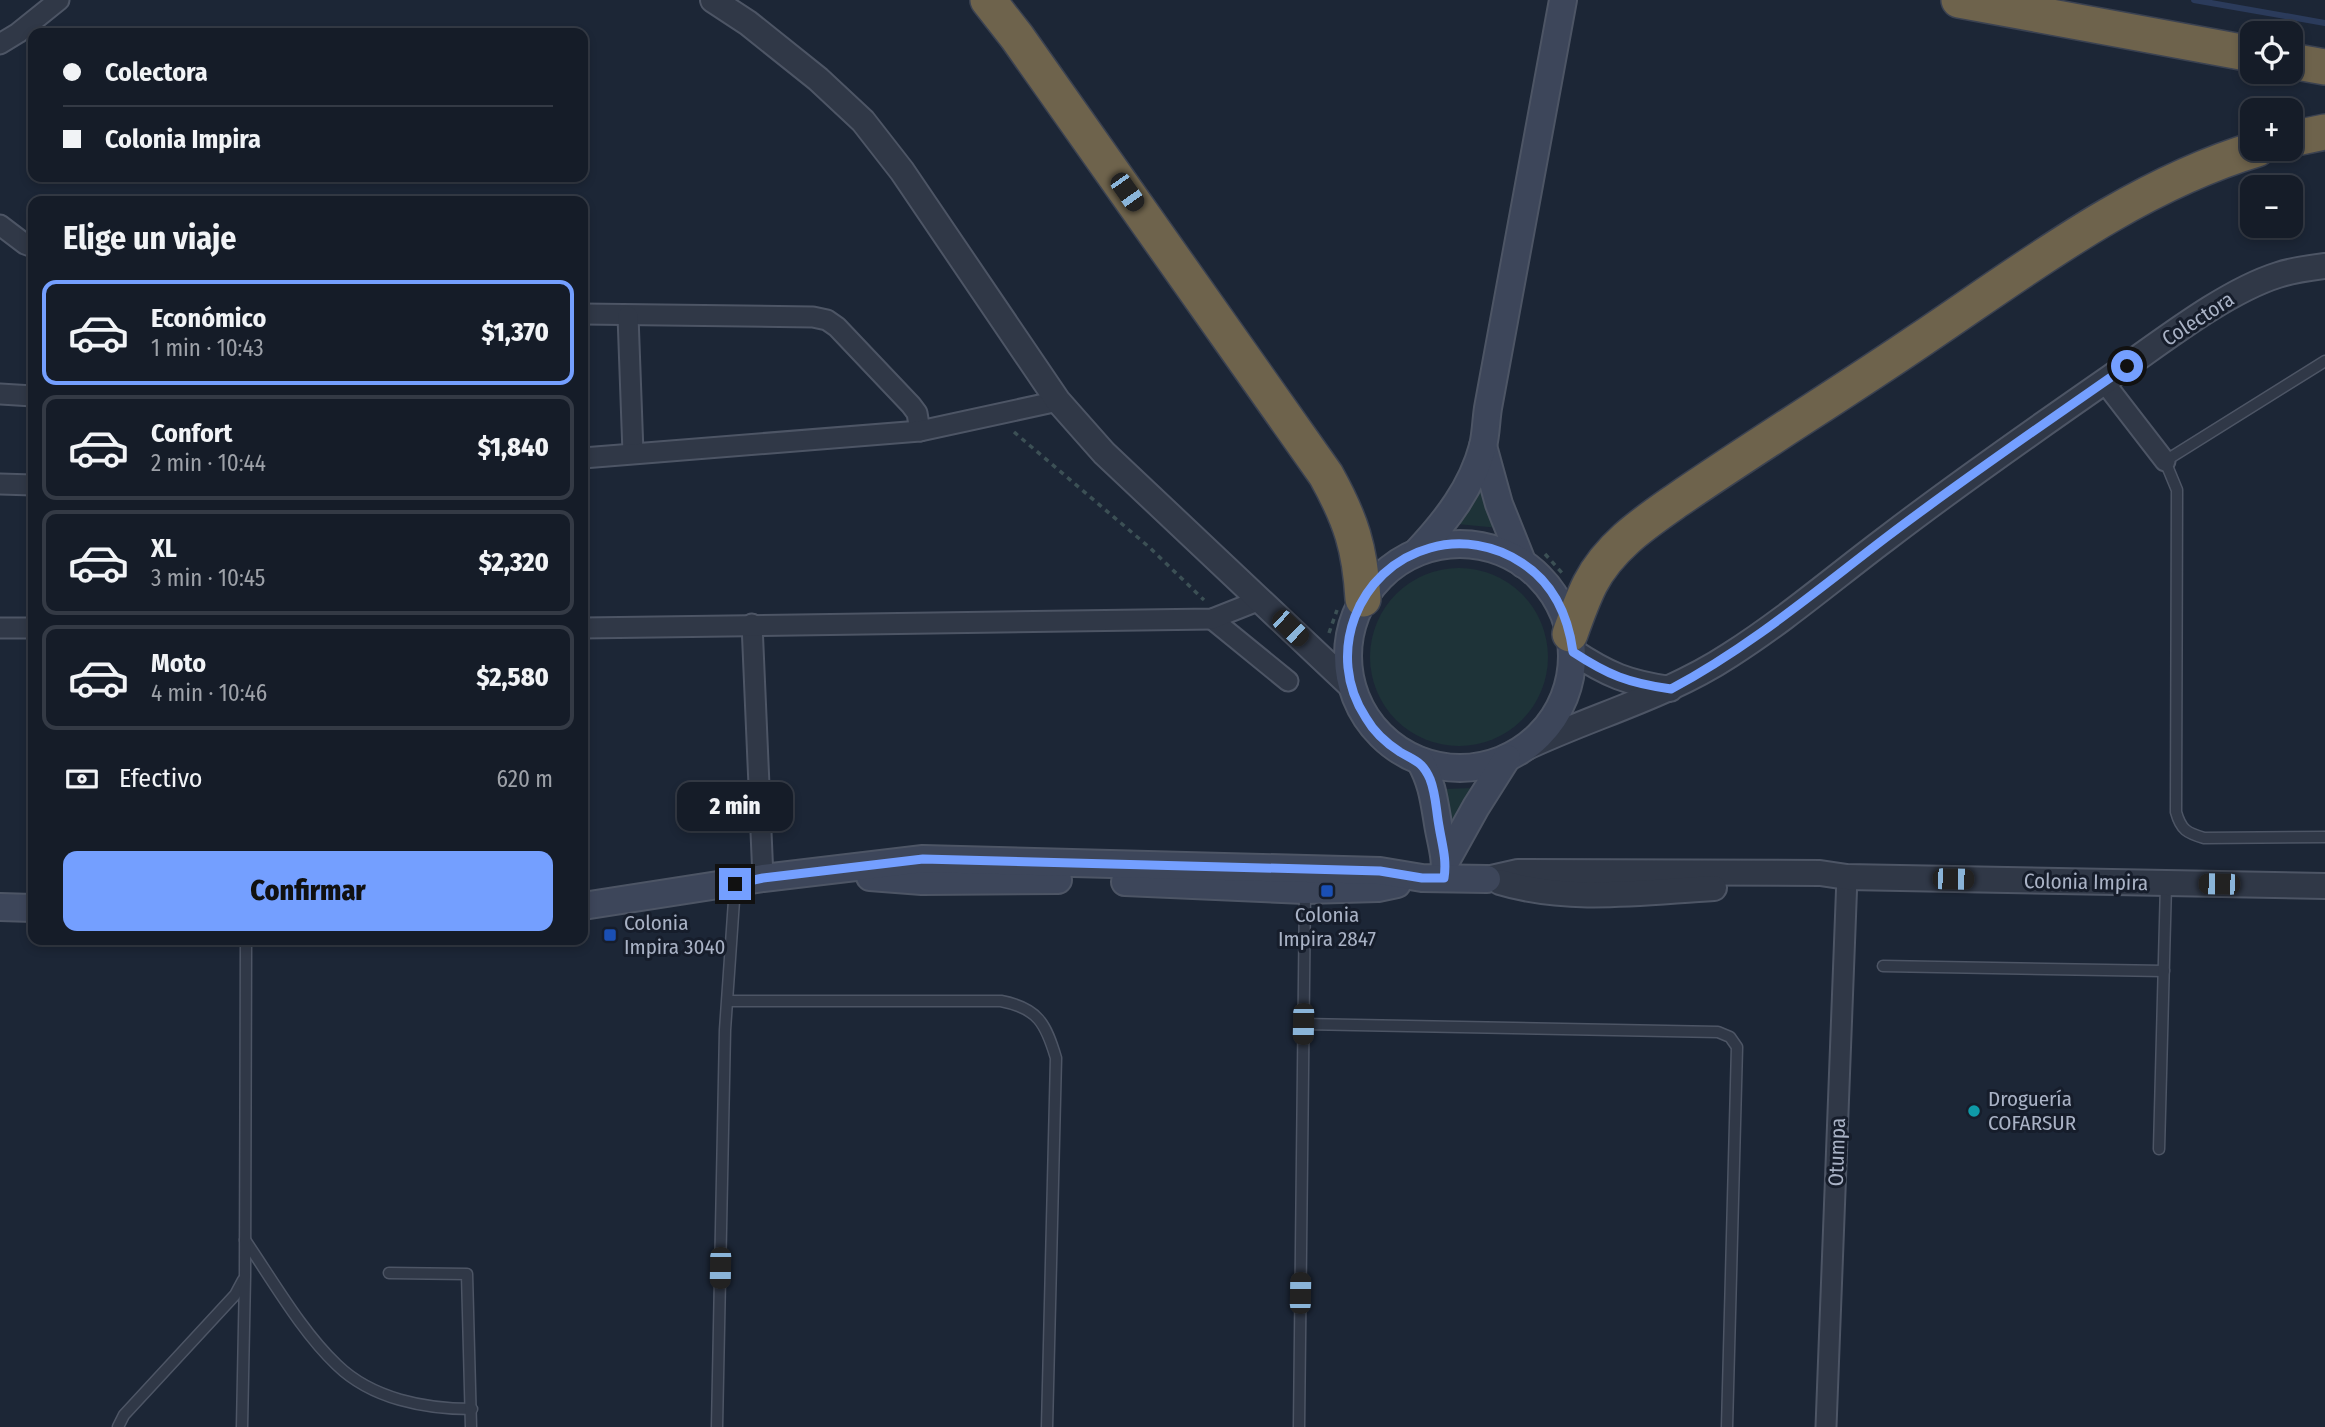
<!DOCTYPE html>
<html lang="es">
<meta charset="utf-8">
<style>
:root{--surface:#151c28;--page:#222934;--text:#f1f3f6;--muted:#9da1a8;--line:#343a45;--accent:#749fff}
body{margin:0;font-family:"Fira Sans Condensed",sans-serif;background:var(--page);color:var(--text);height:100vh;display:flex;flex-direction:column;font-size:26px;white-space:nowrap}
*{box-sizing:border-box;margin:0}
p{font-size:23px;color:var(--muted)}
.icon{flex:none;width:38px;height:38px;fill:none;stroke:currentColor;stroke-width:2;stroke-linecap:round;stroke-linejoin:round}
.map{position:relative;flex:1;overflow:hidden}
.panel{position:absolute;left:28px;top:196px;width:560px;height:749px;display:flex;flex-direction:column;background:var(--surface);border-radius:14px;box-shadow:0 4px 10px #0003,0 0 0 2px var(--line)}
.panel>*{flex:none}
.banner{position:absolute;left:28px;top:28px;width:560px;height:154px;border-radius:14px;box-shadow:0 4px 10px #0003,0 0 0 2px var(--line);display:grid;align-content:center;height:154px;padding:0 35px;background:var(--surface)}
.tools{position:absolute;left:2240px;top:21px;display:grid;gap:14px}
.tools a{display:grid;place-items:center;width:63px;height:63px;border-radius:14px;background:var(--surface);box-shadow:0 4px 10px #0003,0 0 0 2px var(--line);font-size:35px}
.end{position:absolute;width:32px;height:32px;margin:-16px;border:9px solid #749fff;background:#111;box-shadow:0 0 0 4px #111}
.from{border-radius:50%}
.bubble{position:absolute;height:49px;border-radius:14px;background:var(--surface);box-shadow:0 4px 10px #0003,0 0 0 2px var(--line);font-size:23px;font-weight:800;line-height:49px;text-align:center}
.car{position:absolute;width:21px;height:42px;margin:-21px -10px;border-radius:9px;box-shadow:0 0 5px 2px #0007;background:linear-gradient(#222 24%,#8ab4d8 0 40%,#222 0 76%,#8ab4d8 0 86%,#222 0)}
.banner b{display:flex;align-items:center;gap:24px;height:66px;font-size:26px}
.banner b+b{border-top:2px solid var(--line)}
.banner i{width:18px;height:18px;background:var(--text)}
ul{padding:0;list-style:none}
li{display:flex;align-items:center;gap:21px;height:105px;margin:0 14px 10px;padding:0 21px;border:4px solid var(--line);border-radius:14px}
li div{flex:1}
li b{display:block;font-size:26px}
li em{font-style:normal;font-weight:800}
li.on{border-color:var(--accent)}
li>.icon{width:63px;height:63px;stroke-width:1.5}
h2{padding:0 35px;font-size:32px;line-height:84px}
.pay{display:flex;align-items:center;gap:18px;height:77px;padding:0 35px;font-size:26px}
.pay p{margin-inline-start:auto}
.action{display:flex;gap:14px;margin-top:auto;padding:14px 35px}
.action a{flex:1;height:80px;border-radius:14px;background:var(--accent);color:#111;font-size:28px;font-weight:800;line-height:80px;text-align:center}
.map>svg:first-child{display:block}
.green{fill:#1e3338}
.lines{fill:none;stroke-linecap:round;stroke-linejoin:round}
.stream{stroke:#2b3b5b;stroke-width:6}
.service-casing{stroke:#4d5565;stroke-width:13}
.minor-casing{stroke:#4d5565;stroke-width:23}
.tertiary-casing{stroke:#4d5565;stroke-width:28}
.secondary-casing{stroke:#4d5565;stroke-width:30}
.motorway-casing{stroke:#3b4251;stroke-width:38}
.path{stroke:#3c5055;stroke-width:3.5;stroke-dasharray:5 5;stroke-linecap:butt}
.service{stroke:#303847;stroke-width:10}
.minor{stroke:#303847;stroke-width:19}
.tertiary{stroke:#303847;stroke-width:24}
.secondary{stroke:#3d465a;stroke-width:26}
.motorway{stroke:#6e634c;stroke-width:35}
.route{stroke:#749fff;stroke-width:9}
.transit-dot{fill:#1a4fb4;stroke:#161d2b;stroke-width:2.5}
.culture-dot{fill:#0f9aa8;stroke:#161d2b;stroke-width:2.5}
.labels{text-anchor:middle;stroke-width:6;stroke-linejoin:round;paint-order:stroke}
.street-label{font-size:21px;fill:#a9b2c5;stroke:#161d2b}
.poi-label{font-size:21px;fill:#a9b2c5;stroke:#161d2b;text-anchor:start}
</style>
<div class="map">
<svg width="2325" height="1427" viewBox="0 0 2325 1427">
<rect width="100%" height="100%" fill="#1c2636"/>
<g class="green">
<path d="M1479,480L1499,528L1457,524Z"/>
<circle cx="1459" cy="657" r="89"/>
<path d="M1473,788L1450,826L1445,789Z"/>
</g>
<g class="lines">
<path class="stream" d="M2194,0L2325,23"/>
<defs>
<g id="service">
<path d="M2325,361L2165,461L2177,490L2176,812C2181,830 2187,833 2204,838L2325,837"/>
<path d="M1883,966L2164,971"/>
<path d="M728,1001H1001C1038,1008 1046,1024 1056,1058L1047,1427"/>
<path d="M1303,1024L1718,1032L1730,1037L1737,1047L1727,1427"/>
<path d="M2159,1149L2166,884"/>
<path d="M245,1240C273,1281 302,1332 337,1365C372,1399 425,1409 472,1409"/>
<path d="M389,1273L467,1274L471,1427"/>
<path d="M118,1427L124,1415L235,1295L243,1280"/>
<path d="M242,1427L245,1276L246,940"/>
<path d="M717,1427L725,1030L735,886"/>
<path d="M1299,1427L1305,892"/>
</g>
<g id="minor">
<path d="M0,44L18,33L59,0"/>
<path d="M0,225L25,244L33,247"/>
<path d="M583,314L813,317L827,320L837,327L911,405L917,413L920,431"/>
<path d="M628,316L633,453"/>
<path d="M2104,382L2165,461"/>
<path d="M0,394L33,396"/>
<path d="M583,458L920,431L1058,401"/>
<path d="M0,484L33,485"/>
<path d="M1212,619L1288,681"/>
<path d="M752,624L763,878"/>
<path d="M0,628H33"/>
<path d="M583,628L1212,619L1260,600"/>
<path d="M1826,1427L1847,877"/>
</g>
<g id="tertiary">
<path d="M713,0L748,23L818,79L863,121L902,171L1058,401L1104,453L1350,685"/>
<path d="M1572,651C1608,675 1628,683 1670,689"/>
<path d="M1523,749C1592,716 1666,697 1730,655C1785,620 1835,577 1887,538C1960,482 2036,429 2111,377C2159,344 2224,292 2278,275C2293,270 2309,268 2325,266"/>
<path d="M1487,879L1518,872L1820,873L1847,877L2325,886"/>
<path d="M1500,882C1569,903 1643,892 1714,888"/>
</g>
<g id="secondary">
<path d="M1483,446L1499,504L1523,564"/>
<circle cx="1460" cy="656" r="112"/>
<path d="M1417,552C1446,521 1472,488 1483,446C1486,434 1486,421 1488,408L1563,0"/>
<path d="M1420,761C1432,782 1434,800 1438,824C1441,843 1447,858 1444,878"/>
<path d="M1446,861L1476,807L1507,758"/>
<path d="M870,877L922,881L1058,880"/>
<path d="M1125,882L1305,890L1378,888L1397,884"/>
<path d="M583,906L763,878L923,859L1380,871L1422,878L1487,879"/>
<path d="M0,907L33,908"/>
</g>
<g id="motorway">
<path d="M988,0L1017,37L1326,475C1351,520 1360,548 1363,599"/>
<path d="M1959,0L2252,54"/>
<path d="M2291,61L2325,67"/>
<path d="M2291,139L2325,132"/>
<path d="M1570,634C1576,617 1582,600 1590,584C1609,547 1643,524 1676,501C1756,446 1839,395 1920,340C2026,269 2133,186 2257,149"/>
</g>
</defs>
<use href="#service" class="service-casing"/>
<use href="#minor" class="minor-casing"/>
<use href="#tertiary" class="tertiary-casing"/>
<use href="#secondary" class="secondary-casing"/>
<use href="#motorway" class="motorway-casing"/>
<g class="path">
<path d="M1014,432L1149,547L1204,600"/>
<path d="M1545,554L1563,574"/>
<path d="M1329,633L1337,610"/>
</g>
<use href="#service" class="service"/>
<use href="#minor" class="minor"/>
<use href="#tertiary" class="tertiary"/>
<use href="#secondary" class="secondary"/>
<use href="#motorway" class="motorway"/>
</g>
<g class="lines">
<path class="route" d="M735,884L763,878L923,859L1380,871L1422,878H1444C1447,859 1442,845 1439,826C1436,810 1436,794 1430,779C1422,761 1415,761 1400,752C1386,743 1374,732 1366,718C1324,655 1357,568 1430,548C1461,539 1495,545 1522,563C1553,583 1568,615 1573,652C1608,675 1628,683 1671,689C1750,647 1817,590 1888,536C1966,477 2047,422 2127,366"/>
</g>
<g class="transit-dot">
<rect x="1320" y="884" width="14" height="14" rx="3.5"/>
<rect x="603" y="928" width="14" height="14" rx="3.5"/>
</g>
<circle class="culture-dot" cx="1974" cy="1111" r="7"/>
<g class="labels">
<g class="street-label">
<text transform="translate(2198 319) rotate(-33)" y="7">Colectora</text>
<text transform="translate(2086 882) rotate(1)" y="7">Colonia Impira</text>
<text transform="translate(1837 1152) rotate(-88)" y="7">Otumpa</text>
</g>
<g class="poi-label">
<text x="1327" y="922" text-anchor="middle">Colonia<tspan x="1327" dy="24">Impira 2847</tspan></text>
<text x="624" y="930">Colonia<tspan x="624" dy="24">Impira 3040</tspan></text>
<text x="1988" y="1106">Droguería<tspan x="1988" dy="24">COFARSUR</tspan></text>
</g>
</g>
</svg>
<div class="tools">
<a><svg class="icon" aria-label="locate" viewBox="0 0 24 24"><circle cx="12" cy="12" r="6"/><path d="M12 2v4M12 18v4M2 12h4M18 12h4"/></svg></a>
<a>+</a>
<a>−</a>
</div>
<i class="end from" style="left:2127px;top:366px"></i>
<i class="end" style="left:735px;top:884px"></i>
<div class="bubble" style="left:677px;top:782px;width:116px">2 min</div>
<i class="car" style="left:1127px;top:192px;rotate:145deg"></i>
<i class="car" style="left:1290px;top:628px;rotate:134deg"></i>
<i class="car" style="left:1953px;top:879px;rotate:91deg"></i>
<i class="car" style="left:2219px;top:884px;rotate:271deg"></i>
<i class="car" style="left:1303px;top:1024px;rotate:181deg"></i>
<i class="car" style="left:720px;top:1268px;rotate:181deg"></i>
<i class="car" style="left:1300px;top:1293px;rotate:1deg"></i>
<div class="banner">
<b><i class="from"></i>Colectora</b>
<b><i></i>Colonia Impira</b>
</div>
<section class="panel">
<h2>Elige un viaje</h2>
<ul>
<li class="on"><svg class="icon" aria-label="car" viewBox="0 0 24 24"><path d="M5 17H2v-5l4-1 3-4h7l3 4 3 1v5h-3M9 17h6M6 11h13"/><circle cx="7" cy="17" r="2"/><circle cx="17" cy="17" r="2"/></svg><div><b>Económico</b><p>1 min · 10:43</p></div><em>$1,370</em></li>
<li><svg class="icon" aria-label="car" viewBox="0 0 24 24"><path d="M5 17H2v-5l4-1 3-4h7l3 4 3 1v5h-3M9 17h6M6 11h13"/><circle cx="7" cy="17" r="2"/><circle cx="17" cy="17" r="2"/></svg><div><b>Confort</b><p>2 min · 10:44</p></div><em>$1,840</em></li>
<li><svg class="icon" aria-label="car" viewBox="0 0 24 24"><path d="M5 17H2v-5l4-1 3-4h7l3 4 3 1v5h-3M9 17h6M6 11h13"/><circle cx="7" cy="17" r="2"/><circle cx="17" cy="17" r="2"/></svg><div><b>XL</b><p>3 min · 10:45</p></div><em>$2,320</em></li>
<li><svg class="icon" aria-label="car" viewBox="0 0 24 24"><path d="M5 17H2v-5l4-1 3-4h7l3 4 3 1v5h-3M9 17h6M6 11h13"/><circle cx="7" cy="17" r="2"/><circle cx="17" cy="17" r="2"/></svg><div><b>Moto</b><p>4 min · 10:46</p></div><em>$2,580</em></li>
</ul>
<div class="pay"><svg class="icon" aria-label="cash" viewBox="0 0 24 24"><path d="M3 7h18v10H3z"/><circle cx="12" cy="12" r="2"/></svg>Efectivo<p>620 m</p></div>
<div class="action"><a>Confirmar</a></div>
</section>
</div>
